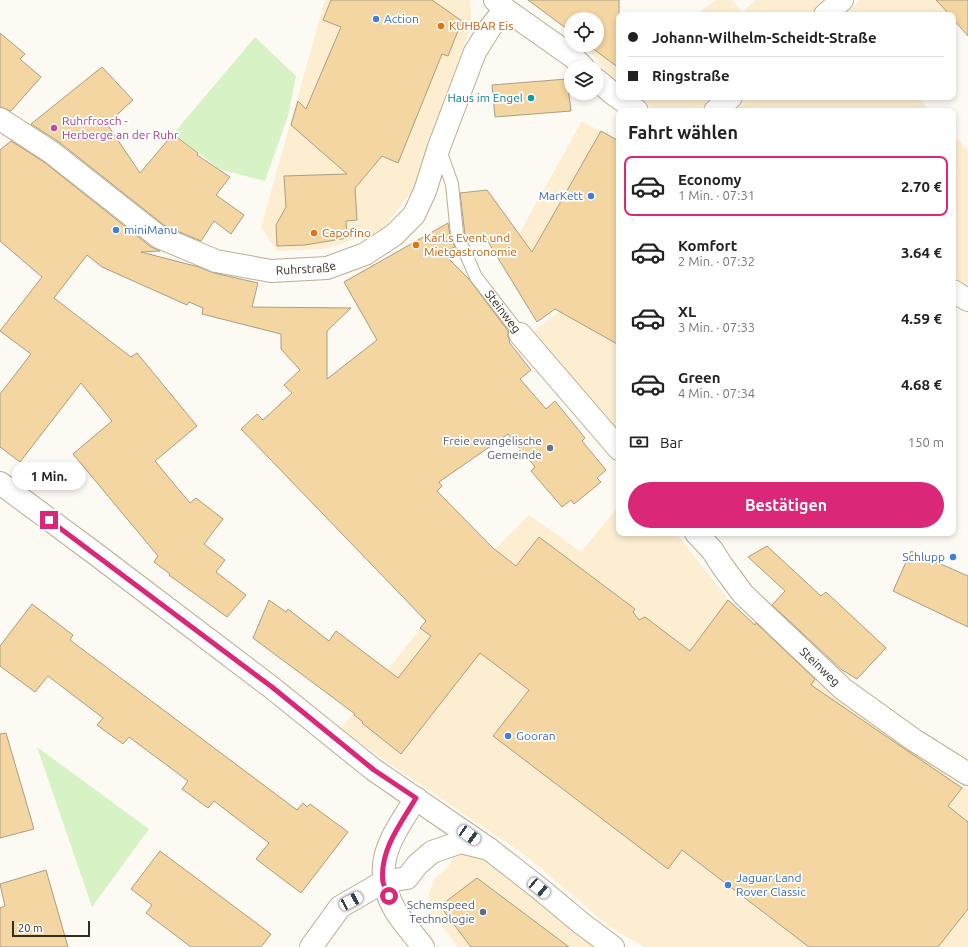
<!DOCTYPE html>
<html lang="de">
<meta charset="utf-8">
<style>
:root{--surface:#fff;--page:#f6f6f6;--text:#222;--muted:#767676;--line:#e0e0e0;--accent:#db2777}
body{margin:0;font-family:Ubuntu,sans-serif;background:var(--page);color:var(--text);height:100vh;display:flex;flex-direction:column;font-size:15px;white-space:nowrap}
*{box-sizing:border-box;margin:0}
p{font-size:13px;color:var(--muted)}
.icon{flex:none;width:22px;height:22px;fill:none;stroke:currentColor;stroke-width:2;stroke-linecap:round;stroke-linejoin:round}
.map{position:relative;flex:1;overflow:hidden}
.side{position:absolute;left:616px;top:108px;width:340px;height:428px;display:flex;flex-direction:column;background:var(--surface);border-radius:8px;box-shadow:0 2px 6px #0003}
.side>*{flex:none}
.top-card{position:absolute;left:616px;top:12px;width:340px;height:88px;border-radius:8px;box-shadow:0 2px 6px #0003;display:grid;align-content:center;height:88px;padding:0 12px;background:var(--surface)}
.tools{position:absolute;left:564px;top:12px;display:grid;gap:8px}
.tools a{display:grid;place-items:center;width:40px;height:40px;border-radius:50%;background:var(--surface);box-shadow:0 2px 6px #0003;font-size:20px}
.scale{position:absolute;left:12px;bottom:10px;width:78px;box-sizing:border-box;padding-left:4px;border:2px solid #322c21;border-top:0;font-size:11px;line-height:14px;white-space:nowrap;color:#322c21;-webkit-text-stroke:3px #fff;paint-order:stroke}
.end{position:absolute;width:18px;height:18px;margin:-9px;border:5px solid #db2777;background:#fff;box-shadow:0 0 0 2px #fff}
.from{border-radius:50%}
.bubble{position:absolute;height:28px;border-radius:14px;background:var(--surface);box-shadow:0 2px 6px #0003;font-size:13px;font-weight:600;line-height:28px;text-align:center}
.car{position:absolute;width:12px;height:24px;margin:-12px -6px;border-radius:5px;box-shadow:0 0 3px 1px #0007;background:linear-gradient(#fff 24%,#345 0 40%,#fff 0 76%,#345 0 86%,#fff 0)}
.top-card b{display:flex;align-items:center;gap:14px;height:38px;font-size:15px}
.top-card b+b{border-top:1px solid var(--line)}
.top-card i{width:10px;height:10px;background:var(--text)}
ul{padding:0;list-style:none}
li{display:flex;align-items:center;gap:12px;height:60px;margin:0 8px 6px;padding:0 4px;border:2px solid transparent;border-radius:8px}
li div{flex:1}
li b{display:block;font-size:15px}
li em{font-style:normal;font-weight:600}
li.current{border-color:var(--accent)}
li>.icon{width:36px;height:36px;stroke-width:1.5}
h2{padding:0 12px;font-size:18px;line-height:48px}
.pay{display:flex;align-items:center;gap:10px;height:44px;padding:0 12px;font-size:15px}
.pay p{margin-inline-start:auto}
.button{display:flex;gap:8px;margin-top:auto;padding:8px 12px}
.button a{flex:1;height:46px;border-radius:24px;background:var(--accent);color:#fff;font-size:16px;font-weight:600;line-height:46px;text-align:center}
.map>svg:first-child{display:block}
.built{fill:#fdeed1}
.green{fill:#d7f3c5}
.building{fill:#f3d6a1;stroke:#ab9d81}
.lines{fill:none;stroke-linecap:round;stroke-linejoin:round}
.lane-casing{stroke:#bcad92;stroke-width:14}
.street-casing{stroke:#bcad92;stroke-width:24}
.secondary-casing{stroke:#bcad92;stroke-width:24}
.lane{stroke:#fff;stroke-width:12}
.street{stroke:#fff;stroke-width:22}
.secondary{stroke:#fff;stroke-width:22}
.route{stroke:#db2777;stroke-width:5}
.shop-dot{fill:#3f7fe0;stroke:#fff;stroke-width:1.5}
.food-dot{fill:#e8710a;stroke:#fff;stroke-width:1.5}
.culture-dot{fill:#0f9aa8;stroke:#fff;stroke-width:1.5}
.hotel-dot{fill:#d1479c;stroke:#fff;stroke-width:1.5}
.worship-dot{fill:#6b7280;stroke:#fff;stroke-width:1.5}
.service-dot{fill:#5c6f8a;stroke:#fff;stroke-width:1.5}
.labels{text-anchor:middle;stroke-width:3.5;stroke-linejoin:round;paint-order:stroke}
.shop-label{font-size:12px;fill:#366cbe;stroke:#fff;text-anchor:start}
.food-label{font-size:12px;fill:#c56008;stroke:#fff;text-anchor:start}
.culture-label{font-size:12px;fill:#0d838f;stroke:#fff;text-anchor:end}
.hotel-label{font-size:12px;fill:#b23c85;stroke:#fff;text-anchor:start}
.street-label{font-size:12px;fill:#322c21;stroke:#fff}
.worship-label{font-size:12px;fill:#5b616d;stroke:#fff;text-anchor:end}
.service-label{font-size:12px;fill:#4e5e75;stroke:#fff;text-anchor:end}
</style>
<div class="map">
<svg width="968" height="947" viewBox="0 0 968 947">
<rect width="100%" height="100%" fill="#fdfaf4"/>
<g class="built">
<path d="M325,0H470L472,23L415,187L382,230L325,249L277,251L261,227Z"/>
<path d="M716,0H732L742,12L756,0H820L824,3L810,15H696Z"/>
<path d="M860,0H968V7L953,21V15H843Z"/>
<path d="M619,18V87L585,45H597Z"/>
<path d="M636,97H714L698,111H658Z"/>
<path d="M750,97H917L930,111H734Z"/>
<path d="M582,121L619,142V424L613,429L530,334L564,308L518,236Z"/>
<path d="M953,135L968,150V285L953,277Z"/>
<path d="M619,506V533H676L728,599L847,707L968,790V947H644L610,927L526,856L340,730L435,610L529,515L581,552Z"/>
<path d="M461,845L487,855L608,947H458L430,910L429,893L435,878L447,868Z"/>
</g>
<g class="green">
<path d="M255,37L296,76L288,116L265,181L219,169L174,133Z"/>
<path d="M37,747L149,829L92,907Z"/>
</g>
<g class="building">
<path d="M331,0H432L462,21L448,56L442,54L398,163L382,156L355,188L357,220L346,221L347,238L305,245L277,246L276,225L286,207L284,176L347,174L291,125L298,101L306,109L341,27L323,20Z"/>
<path d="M528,0H619V68L588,45H597V19H571V32Z"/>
<path d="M936,0H968V36L953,19V15H950Z"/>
<path d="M0,33L25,54L20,59L41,77L11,111L0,107Z"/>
<path d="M102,67L133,100L107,124L140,173L173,134L198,153L197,155L230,177L216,195L244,215L231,234L214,221L201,241L165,226L59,142L31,124Z"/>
<path d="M567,79L571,111L495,117L492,85Z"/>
<path d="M601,131L619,141V345L555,309L537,322L484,235L468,241L465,235L460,193L487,190L532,252Z"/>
<path d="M11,141L44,162L151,247L160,251L141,252L199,267L214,273L258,283L252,307L351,308L327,331V379L377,340L344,282L448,223L450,235L455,247L442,252L469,279L508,331V337L510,341L509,342L531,370L520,379L546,409L555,401L585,438L582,441L606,470L597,478L601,482L574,504L571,500L562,507L531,471L535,467L508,434L439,482L442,486L437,491L493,548L516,566L539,537L635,609L633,612L639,620L645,617L690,651L728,600L755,625L756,623L815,679L811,685L962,788L948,806L968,822V909L938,947H809L682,850L668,869L493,736L529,690L480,653L401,754L362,723L363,722L354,715L355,714L253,638L269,600L286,612L288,609L329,641L336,631L398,678L431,636L420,628L426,621L241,429L257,414L263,420L292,393L284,385L300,370L281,349V334L202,314L203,308L189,302L187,305L102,267L87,255L54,298L131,357L137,353L197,426L155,461L190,503L196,498L223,519L204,544L225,560L216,572L246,595L227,617L169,575L170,574L154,562L158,556L73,454L112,421L81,383L20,462L0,447V394L31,354L0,331L42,277L0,241V150Z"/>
<path d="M767,546L821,596L826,592L886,648L857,679L842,670L772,605L785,591L748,557Z"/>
<path d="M911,551L968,576V627L893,591Z"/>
<path d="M32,604L73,635L70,640L297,810L303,803L307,807L310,804L348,832L301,893L256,859L269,843L214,801L208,808L182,789L188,781L129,737L123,744L97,725L103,718L48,676L35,692L0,666V646Z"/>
<path d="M6,733L34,829L0,838V734Z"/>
<path d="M160,851L271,934L261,947H191L146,913L152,905L131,889Z"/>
<path d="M46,870L68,947H0V908L5,906L0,884Z"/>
<path d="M477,878L569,947H471L440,906Z"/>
</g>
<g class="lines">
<defs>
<g id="lane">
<path id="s1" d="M440,150L452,184L457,234L476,277L520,334"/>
</g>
<g id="street">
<path d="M495,0L505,9L573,57L583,67"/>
<path d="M825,15L842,0"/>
<path d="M597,80L612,93L637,111"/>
<path d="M715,111L731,97"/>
<path id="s2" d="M0,119L51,152L159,237L216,261L271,271L327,268L365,254L394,235L414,215L425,191L439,147L475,52L490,28L505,9"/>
<path d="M953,291L968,300"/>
<path d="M520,334L619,449"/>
<path id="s3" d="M696,533L712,550L723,567L743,594L843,689L914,740L968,774"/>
<path d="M416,798C392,837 369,865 395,910C403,923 414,935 423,947"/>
<path d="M311,947L340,907L383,882L407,878L417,865L432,852L461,842L489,849"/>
</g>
<path id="secondary" d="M0,483L97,555L271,687L374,770L489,849L539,888L581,923L613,947"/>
</defs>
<use href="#lane" class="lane-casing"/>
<use href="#street" class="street-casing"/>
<use href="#secondary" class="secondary-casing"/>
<use href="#lane" class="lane"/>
<use href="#street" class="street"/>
<use href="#secondary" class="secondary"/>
</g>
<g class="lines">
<path class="route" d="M49,520L272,687L374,770L416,798C401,823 379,851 383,882C384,886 387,892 389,896"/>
</g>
<g class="shop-dot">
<circle cx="376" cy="19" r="4"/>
<circle cx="591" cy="196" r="4"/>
<circle cx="116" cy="230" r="4"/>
<circle cx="953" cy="557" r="4"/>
<circle cx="508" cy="736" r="4"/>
<circle cx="728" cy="885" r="4"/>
</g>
<g class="food-dot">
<circle cx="441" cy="26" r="4"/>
<circle cx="314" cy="233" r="4"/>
<circle cx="416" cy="245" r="4"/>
</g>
<circle class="culture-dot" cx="531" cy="98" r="4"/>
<circle class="hotel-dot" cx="54" cy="128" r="4"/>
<circle class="worship-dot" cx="550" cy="448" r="4"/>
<circle class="service-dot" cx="483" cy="912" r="4"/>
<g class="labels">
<g class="shop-label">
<text x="384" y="23">Action</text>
<text x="583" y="200" text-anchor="end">MarKett</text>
<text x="124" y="234">miniManu</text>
<text x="945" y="561" text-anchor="end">Schlupp</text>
<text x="516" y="740">Gooran</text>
<text x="736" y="882">Jaguar Land<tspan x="736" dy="14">Rover Classic</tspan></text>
</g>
<g class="food-label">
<text x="449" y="30">KUHBAR Eis</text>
<text x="322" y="237">Capofino</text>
<text x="424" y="242">Karl.s Event und<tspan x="424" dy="14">Mietgastronomie</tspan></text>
</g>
<g class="culture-label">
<text x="523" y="102">Haus im Engel</text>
</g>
<g class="hotel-label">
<text x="62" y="125">Ruhrfrosch -<tspan x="62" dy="14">Herberge an der Ruhr</tspan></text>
</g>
<g class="street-label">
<text dy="4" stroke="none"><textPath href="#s2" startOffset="351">Ruhrstraße</textPath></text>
<text dy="4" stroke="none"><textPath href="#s1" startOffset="177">Steinweg</textPath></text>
<text dy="4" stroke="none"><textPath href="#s3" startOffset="183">Steinweg</textPath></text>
</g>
<g class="worship-label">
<text x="542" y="445">Freie evangelische<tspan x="542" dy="14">Gemeinde</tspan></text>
</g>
<g class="service-label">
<text x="475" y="909">Schemspeed<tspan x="475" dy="14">Technologie</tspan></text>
</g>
</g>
</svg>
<div class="tools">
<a><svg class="icon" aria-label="locate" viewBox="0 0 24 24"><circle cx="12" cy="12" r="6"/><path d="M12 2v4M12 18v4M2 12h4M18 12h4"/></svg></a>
<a><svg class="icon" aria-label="layers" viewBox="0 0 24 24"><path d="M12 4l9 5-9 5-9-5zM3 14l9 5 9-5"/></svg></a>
</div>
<div class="scale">20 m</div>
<i class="end from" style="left:389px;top:896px"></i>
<i class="end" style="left:49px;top:520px"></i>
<div class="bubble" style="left:12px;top:462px;width:74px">1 Min.</div>
<i class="car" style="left:469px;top:835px;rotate:125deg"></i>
<i class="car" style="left:539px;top:888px;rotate:130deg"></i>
<i class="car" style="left:351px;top:901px;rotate:62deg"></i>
<div class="top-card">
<b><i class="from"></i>Johann-Wilhelm-Scheidt-Straße</b>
<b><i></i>Ringstraße</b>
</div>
<section class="side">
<h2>Fahrt wählen</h2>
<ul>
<li class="current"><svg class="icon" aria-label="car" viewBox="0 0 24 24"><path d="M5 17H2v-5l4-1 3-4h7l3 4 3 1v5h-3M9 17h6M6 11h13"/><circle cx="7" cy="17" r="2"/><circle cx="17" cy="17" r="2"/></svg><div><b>Economy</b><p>1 Min. · 07:31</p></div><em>2.70 €</em></li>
<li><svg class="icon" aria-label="car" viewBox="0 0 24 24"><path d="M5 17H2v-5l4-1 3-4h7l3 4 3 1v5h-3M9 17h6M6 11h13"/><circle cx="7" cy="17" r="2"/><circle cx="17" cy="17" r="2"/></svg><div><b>Komfort</b><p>2 Min. · 07:32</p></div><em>3.64 €</em></li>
<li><svg class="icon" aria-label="car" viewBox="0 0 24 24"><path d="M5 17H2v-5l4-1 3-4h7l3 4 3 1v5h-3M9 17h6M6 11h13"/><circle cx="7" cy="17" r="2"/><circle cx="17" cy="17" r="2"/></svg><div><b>XL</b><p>3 Min. · 07:33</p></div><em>4.59 €</em></li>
<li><svg class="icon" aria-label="car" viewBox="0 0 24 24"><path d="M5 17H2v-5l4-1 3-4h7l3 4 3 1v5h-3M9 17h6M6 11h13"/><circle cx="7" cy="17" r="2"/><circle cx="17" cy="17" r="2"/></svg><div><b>Green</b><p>4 Min. · 07:34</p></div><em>4.68 €</em></li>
</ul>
<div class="pay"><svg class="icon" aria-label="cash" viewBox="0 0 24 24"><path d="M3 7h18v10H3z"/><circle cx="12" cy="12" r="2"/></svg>Bar<p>150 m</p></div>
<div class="button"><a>Bestätigen</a></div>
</section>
</div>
